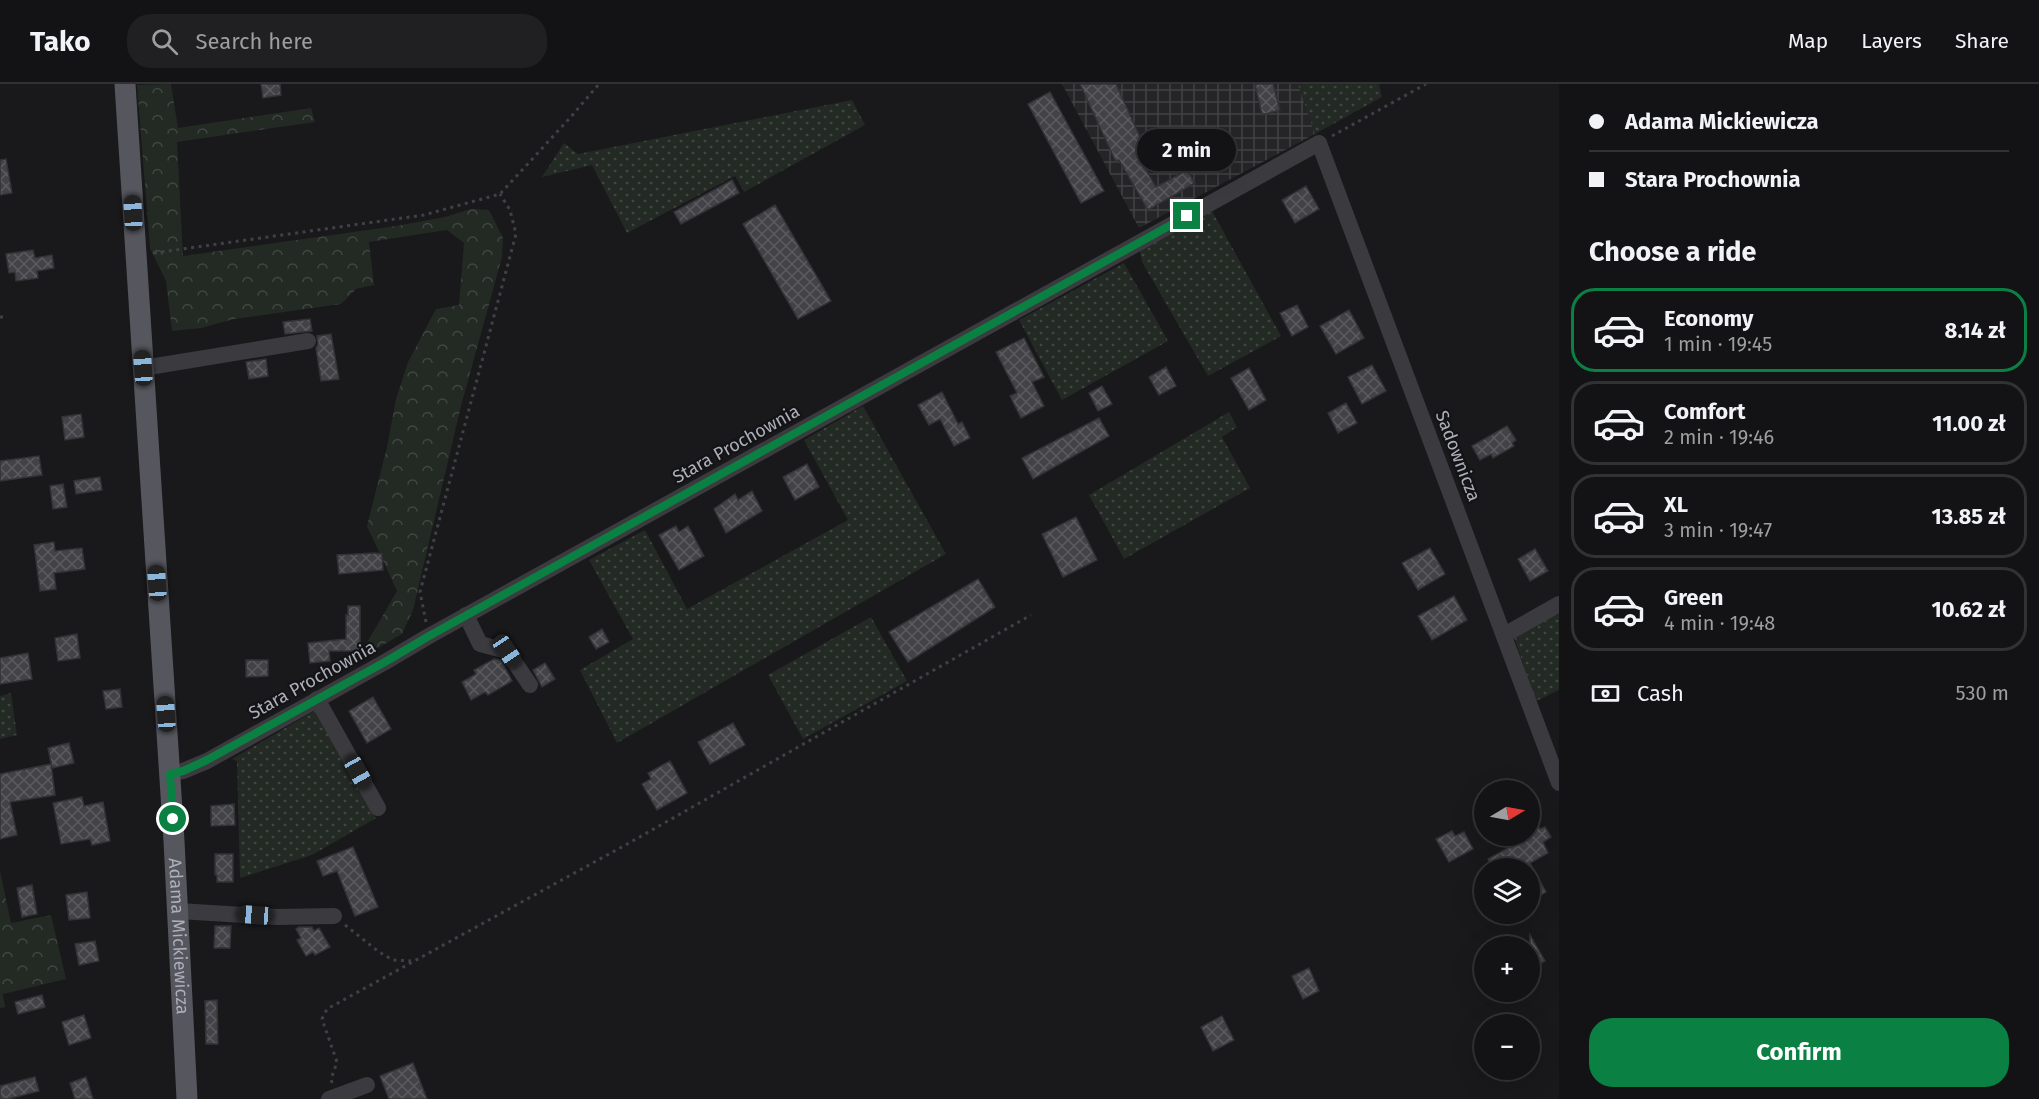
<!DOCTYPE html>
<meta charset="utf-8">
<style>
:root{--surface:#131214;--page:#202022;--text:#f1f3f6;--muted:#9d9ea0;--line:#323234;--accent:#0b8043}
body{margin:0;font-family:"Fira Sans",sans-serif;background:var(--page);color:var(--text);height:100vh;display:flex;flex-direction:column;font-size:22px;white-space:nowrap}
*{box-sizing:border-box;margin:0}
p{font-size:20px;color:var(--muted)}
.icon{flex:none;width:33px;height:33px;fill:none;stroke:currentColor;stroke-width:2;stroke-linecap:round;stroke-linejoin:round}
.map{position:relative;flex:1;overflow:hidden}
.drawer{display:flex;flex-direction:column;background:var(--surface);width:480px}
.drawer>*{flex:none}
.guide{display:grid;align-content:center;height:132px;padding:0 30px;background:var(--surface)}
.needle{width:39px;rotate:80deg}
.controls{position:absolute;left:1474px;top:696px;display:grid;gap:12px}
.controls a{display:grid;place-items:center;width:66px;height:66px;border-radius:50%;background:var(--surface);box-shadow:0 6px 24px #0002,0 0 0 2px var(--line);font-size:30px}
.end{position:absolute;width:27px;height:27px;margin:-14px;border:8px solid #0b8043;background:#fff;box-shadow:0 0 0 3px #fff}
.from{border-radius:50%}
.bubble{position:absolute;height:42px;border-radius:21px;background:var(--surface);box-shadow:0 6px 24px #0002,0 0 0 2px var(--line);font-size:20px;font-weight:700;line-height:42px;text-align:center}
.car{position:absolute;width:18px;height:36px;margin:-18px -9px;border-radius:8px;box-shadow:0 0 4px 2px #0007;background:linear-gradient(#222 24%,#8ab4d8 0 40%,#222 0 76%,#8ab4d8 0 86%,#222 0)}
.guide b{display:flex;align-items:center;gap:21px;height:57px;font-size:22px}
.guide b+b{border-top:2px solid var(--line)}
.guide i{width:15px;height:15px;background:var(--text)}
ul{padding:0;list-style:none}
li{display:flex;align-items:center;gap:18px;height:84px;margin:0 12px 9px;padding:0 18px;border:3px solid var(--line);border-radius:24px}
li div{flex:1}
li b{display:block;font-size:22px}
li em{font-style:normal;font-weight:700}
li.selected{border-color:var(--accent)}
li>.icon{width:54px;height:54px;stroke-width:1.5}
h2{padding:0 30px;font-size:27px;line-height:72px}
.pay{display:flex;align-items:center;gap:15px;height:66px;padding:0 30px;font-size:22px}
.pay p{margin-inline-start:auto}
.button{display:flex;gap:12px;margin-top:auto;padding:12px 30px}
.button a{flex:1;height:69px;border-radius:24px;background:var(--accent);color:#fff;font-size:24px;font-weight:700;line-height:69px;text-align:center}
header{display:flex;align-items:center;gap:36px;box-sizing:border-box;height:84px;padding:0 30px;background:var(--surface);border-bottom:2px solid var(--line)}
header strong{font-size:28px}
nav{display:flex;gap:33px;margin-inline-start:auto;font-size:21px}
.search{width:420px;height:54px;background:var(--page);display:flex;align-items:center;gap:15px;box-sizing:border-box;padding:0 21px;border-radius:24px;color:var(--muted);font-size:22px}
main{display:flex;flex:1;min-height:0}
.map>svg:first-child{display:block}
.industrial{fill:url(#industrial-grid)}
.grass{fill:url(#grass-dots)}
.forest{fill:url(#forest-crowns)}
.building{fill:url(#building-cross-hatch);stroke:#333236;stroke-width:1.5}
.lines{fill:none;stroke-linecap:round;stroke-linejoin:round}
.path{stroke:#404146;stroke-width:3;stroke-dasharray:3 4.5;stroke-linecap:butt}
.minor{stroke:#3a3a3f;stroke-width:16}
.major{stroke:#56565e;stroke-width:21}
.route{stroke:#0b8043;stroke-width:8}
.labels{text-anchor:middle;stroke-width:4.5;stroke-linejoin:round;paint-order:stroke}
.street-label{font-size:18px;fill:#acaeb9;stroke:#141315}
</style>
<header>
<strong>Tako</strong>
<div class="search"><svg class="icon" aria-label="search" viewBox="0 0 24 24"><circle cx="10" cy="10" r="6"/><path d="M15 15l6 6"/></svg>Search here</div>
<nav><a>Map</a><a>Layers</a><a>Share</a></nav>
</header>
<main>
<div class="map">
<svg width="1559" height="1015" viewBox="0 0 1559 1015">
<defs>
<pattern id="industrial-grid" width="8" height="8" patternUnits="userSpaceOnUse" patternTransform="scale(1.5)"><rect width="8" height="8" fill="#252427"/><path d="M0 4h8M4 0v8" fill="none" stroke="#424144"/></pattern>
<pattern id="grass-dots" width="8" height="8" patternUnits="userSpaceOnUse" patternTransform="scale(1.5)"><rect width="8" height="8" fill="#232a24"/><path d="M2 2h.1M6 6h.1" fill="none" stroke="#404642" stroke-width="1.8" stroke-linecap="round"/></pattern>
<pattern id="forest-crowns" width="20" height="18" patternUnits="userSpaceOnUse" patternTransform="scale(1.5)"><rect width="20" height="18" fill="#232a24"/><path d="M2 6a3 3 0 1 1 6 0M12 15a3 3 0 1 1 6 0" fill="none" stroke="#404642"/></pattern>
<pattern id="building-cross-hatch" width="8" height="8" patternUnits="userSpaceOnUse" patternTransform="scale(1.5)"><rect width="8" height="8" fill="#434347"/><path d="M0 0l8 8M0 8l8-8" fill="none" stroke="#5b5c5f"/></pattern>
</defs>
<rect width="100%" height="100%" fill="#19181a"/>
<path class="industrial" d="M1062,0H1298L1315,50L1139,144Z"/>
<g class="grass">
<path d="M1298,0H1379L1382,13L1315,50Z"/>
<path d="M852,16L865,41L744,108L735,92L627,149L592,81L542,93L564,59L578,70Z"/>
<path d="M1212,127L1281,252L1208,292L1142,178L1139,164Z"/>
<path d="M1124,179L1168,257L1062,316L1019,236Z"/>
<path d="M863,322L946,470L617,659L580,586L633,555L589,476L645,446L687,525L848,436L804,356Z"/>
<path d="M1229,328L1237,343L1222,353L1250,404L1124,475L1089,411Z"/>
<path d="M1559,527V606L1536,617L1514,553Z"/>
<path d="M871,533L907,597L803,655L768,591Z"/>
<path d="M11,609L17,651L0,655V612Z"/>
<path d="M316,626L376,734L312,771L240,794L237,677L232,675Z"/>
</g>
<g class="forest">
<path d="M171,0L178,44L311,24L315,38L177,58L183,172L396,142L445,133L471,125L489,126L503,154L502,173L461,322L413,526L402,550L357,576L397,507L367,442L387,363L396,315L408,278L436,225L459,221L464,159L447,146L369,158L374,201L356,205L341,220L234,235L201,244L172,247L166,197L150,164L137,1Z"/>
<path d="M0,787L11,839L51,831L66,895L3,910L5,923L0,924Z"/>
</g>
<g class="building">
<path d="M261,0H280L281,11L263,14Z"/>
<path d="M1080,0H1116L1145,64L1136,68L1156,103L1187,86L1195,99L1148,126L1119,76L1116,78Z"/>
<path d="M1255,0H1273L1280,26L1262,31Z"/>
<path d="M1050,8L1104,107L1081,119L1028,20Z"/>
<path d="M6,75L12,109L0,111V76Z"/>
<path d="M732,96L739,109L681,140L674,128Z"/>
<path d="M1306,102L1319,125L1295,139L1282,116Z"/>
<path d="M775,121L831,217L798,235L743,140Z"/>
<path d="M33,166L35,174L52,171L54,184L37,187L38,194L16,197L15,188L9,189L6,170Z"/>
<path d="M1297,221L1308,243L1292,252L1280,229Z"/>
<path d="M1349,226L1364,254L1336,270L1320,242Z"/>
<path d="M310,235L312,247L285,250L283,238Z"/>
<path d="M331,250L339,295L321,297L316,264L318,260L317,252Z"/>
<path d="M1024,254L1044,293L1032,298L1044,322L1021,334L1010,312L1017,309L996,268Z"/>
<path d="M266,275L268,292L249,295L246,278Z"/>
<path d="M1372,281L1386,307L1362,320L1348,293Z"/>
<path d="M1166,283L1176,302L1159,311L1149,293Z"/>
<path d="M1249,284L1266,316L1249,326L1231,294Z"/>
<path d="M1102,302L1112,320L1098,327L1089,309Z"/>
<path d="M942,308L958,340L962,338L970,354L954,362L940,335L929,341L918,321Z"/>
<path d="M1346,319L1357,339L1338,349L1328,329Z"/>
<path d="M81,330L84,353L65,356L62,333Z"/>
<path d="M1099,334L1109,352L1033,395L1022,374Z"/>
<path d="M1507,342L1516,356L1512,359L1514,362L1493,374L1491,370L1480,376L1472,362Z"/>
<path d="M39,372L42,391L0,397V377Z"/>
<path d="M807,380L819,403L795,416L783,393Z"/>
<path d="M100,393L102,406L76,410L74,397Z"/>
<path d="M63,400L67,423L53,425L50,402Z"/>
<path d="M752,407L762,427L726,449L714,425L735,410L738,416Z"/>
<path d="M1076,433L1097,476L1063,493L1042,450Z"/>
<path d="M676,442L679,448L688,442L704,472L679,486L659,451Z"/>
<path d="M54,458L55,467L82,464L85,485L54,489L56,505L40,507L34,461Z"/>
<path d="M1430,464L1445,490L1418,506L1402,479Z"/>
<path d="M1535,465L1548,487L1530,497L1518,475Z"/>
<path d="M375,469L382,470L383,486L339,490L337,471Z"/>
<path d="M978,495L995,523L908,578L889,548Z"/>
<path d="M1454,512L1467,536L1432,556L1418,532Z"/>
<path d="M348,522H360V567H329L330,577L310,579L308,559L346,555V531H348Z"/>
<path d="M602,545L609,558L596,565L589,553Z"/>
<path d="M77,550L80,574L58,577L55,554Z"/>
<path d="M28,569L32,595L0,600V574Z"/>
<path d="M494,575L501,576L512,597L488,611L485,608L471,616L462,598L476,590L474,586Z"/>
<path d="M246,576H268V592L246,593Z"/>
<path d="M545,579L555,595L542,603L533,586Z"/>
<path d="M120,605L122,623L106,625L103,607Z"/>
<path d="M373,613L391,645L367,659L349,627Z"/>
<path d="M733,639L745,661L710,680L698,658Z"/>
<path d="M69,659L74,679L52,684L48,664Z"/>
<path d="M670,677L687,709L657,726L642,700L651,695L648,689Z"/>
<path d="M51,680L55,711L10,718L17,751L0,755V690Z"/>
<path d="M82,713L84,722L103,718L110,757L92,761L90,755L61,760L53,719Z"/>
<path d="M234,720L235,741L211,742V722Z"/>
<path d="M1530,727L1540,745L1545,743L1551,753L1543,758L1548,769L1530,779L1546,808L1530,817V784H1493L1488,775L1530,752Z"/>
<path d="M1452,747L1455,752L1464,748L1473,765L1449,778L1436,755Z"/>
<path d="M353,763L378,823L355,832L337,787L323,792L317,777Z"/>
<path d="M215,770H233V798H217V791H215Z"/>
<path d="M32,801L37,830L22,833L17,804Z"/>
<path d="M87,808L90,834L69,836L66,811Z"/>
<path d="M215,842H231L230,864H214Z"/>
<path d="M299,843H312L314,847L319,844L330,863L315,871L313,868L306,872L297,856L301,854L296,845Z"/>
<path d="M1530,851L1545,877L1530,885Z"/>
<path d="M95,857L99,877L79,881L75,860Z"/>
<path d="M1309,884L1319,907L1303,915L1292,892Z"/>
<path d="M42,911L45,923L18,930L15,918Z"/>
<path d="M217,916L218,960H206L205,917Z"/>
<path d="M84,931L91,954L69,961L62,938Z"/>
<path d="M1222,932L1234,956L1213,967L1201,943Z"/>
<path d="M413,979L427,1015H389L380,992Z"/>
<path d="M35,993L39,1007L8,1015H0V1002Z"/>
<path d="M86,993L93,1015H75L70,999Z"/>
</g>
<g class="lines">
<g class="path">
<path d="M1332,52L1426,0"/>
<path d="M154,169L424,131L500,110L569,35L599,0"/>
<path d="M0,233H4"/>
<path d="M426,538L420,508L516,150L510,126L500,110"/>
<path d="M345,841L379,868L393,876L411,877"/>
<path d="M332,999L331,995L337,978L322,935L327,925L629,759L1031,531"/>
</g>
<g class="minor">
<path d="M143,284L308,257"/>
<path d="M466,531L480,560L507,567L530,601"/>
<path d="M1504,551L1559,520"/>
<path d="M317,615L378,724"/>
<path d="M170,690L183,687L207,677L385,578L429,552L1319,59L1559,699"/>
<path d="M179,827L278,833L334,832"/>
<path d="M329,1015L367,1001"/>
</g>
<path class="major" id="s1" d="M125,0L174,757L187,1015"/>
</g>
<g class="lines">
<path class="route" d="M173,735L170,690L183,687L207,676L385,578L429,552L1187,132"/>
</g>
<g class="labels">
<g class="street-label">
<text transform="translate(736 360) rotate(-29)" y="6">Stara Prochownia</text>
<text transform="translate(1458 372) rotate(69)" y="6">Sadownicza</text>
<text transform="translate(312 596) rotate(-29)" y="6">Stara Prochownia</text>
<text dy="6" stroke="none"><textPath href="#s1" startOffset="854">Adama Mickiewicza</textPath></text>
</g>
</g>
</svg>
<div class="controls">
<a><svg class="needle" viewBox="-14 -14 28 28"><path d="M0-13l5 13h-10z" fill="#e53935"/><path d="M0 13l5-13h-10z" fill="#9d9ea0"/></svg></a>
<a><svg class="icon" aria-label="layers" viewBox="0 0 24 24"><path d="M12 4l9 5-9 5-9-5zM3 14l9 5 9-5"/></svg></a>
<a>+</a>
<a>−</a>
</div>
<i class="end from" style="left:173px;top:735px"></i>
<i class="end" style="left:1187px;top:132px"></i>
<div class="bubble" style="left:1137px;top:45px;width:99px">2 min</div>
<i class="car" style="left:133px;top:129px;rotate:357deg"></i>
<i class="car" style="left:143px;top:284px;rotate:356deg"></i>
<i class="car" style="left:157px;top:499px;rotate:356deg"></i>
<i class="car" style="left:507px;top:567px;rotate:146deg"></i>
<i class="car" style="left:166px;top:630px;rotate:356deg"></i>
<i class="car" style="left:358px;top:688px;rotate:151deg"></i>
<i class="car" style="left:255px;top:831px;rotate:274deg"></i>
</div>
<section class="drawer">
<div class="guide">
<b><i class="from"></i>Adama Mickiewicza</b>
<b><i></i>Stara Prochownia</b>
</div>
<h2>Choose a ride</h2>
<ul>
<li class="selected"><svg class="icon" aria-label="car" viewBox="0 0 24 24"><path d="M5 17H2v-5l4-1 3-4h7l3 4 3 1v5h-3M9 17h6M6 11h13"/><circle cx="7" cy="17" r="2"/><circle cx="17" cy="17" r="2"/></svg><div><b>Economy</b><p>1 min · 19:45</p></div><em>8.14 zł</em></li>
<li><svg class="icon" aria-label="car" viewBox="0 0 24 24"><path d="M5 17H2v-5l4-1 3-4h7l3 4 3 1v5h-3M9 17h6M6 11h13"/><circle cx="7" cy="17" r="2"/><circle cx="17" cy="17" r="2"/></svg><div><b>Comfort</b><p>2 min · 19:46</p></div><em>11.00 zł</em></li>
<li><svg class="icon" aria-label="car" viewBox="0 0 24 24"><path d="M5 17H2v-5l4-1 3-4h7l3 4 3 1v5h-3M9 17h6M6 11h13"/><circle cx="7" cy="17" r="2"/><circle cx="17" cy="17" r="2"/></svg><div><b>XL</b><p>3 min · 19:47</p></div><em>13.85 zł</em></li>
<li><svg class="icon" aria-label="car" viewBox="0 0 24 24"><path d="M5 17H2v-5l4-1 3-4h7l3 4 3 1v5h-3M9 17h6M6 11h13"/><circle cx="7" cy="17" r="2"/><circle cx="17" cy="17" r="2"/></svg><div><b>Green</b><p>4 min · 19:48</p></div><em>10.62 zł</em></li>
</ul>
<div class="pay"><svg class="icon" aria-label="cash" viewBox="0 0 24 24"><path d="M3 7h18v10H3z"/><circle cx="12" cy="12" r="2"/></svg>Cash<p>530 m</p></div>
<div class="button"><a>Confirm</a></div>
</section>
</main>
